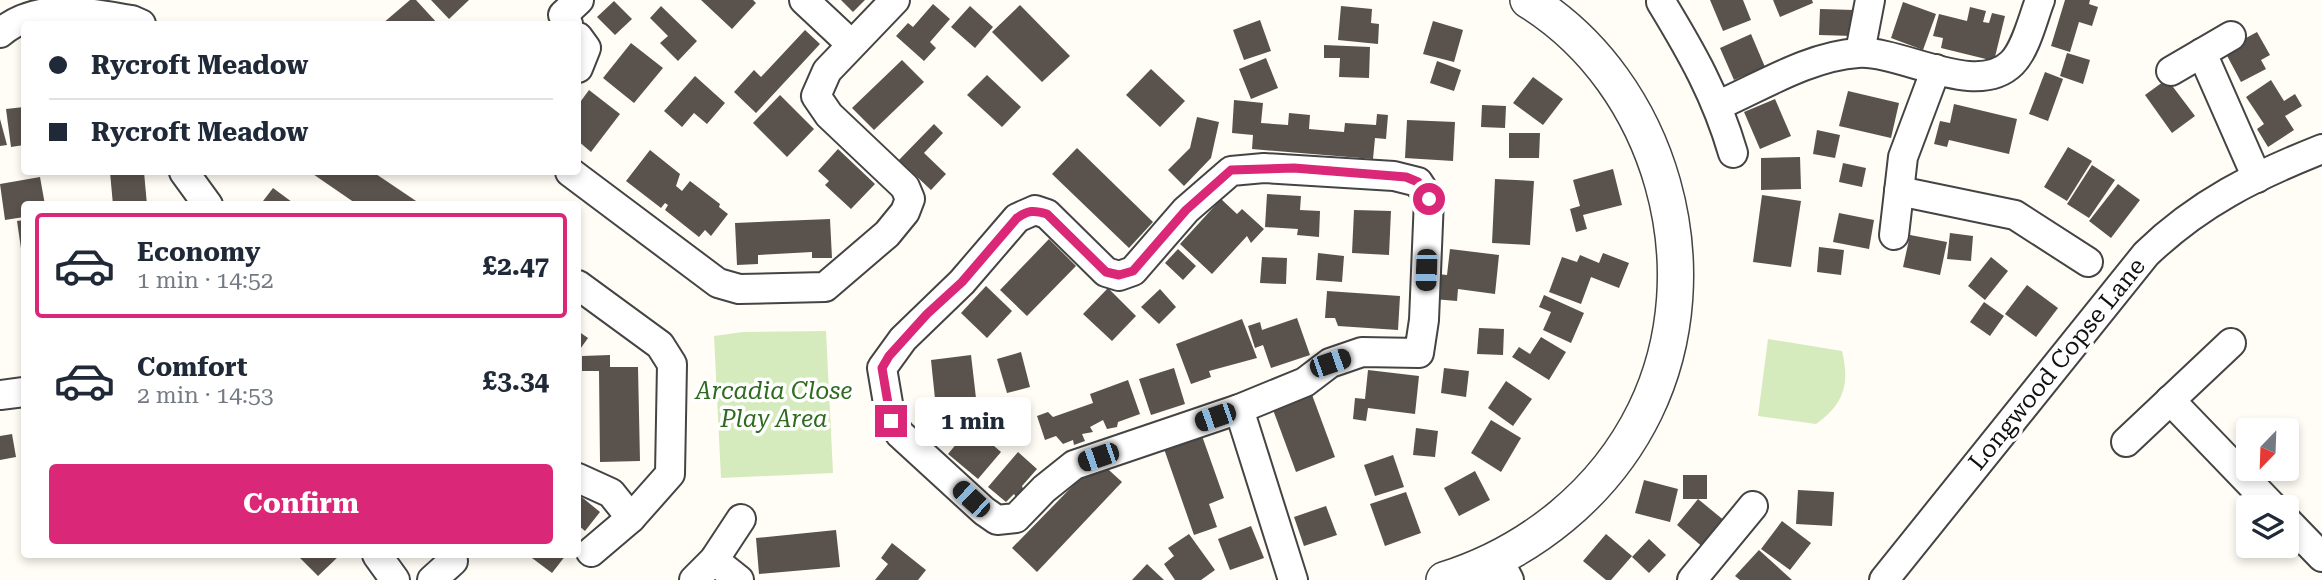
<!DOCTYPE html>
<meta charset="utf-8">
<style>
:root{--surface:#fff;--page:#f2f2f3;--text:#1f2937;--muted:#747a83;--line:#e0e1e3;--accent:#db2777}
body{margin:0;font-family:"Roboto Serif",serif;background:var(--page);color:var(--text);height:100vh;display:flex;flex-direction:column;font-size:26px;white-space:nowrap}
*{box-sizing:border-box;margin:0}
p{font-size:23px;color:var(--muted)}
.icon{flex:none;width:38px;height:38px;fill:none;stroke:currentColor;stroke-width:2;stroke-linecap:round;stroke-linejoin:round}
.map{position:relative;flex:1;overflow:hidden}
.sheet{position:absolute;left:21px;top:201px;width:560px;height:357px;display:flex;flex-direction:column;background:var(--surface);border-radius:7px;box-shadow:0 4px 10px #0003}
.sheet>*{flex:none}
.hud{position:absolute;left:21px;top:21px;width:560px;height:154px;border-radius:7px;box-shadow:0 4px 10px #0003;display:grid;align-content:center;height:154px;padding:0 28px;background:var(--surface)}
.needle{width:46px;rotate:203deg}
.tools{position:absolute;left:2236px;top:418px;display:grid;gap:14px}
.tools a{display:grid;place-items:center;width:63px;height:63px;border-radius:7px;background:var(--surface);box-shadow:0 4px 10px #0003;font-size:35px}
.end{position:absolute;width:32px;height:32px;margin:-16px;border:9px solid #db2777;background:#fff;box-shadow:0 0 0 4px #fff}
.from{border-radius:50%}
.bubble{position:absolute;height:49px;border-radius:7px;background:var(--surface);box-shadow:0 4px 10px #0003;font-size:23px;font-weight:700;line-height:49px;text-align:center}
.car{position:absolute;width:21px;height:42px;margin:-21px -10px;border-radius:9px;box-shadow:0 0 5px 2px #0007;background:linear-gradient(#222 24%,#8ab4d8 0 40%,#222 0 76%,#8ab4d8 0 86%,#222 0)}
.hud b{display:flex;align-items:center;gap:24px;height:66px;font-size:26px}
.hud b+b{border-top:2px solid var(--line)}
.hud i{width:18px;height:18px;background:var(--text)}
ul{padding:12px 0 0;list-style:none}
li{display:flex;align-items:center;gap:21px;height:105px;margin:0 14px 10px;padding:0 14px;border:4px solid transparent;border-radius:7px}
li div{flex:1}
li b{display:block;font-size:26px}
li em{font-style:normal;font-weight:700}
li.on{border-color:var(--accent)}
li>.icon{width:63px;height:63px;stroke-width:1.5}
.action{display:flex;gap:14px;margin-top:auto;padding:14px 28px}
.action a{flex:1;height:80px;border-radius:7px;background:var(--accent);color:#fff;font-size:28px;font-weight:700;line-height:80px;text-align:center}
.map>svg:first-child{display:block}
.park{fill:#d5ebbd}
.building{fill:#5a524d}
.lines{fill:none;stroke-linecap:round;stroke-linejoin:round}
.minor-casing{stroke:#444;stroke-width:32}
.tertiary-casing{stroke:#444;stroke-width:38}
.minor{stroke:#fff;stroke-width:28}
.tertiary{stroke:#fff;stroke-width:35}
.route{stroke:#db2777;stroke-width:9}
.labels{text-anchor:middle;stroke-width:7;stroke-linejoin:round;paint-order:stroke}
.street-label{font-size:24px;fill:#111;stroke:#fff}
.park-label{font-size:24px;font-style:italic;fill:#2f6b1f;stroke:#fff}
</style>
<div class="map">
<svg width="2322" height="580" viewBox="0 0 2322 580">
<rect width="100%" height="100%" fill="#fffdf5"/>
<g class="park">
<path d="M826,331L833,473L721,478L714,336L743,332Z"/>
<path d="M1768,339L1842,351C1850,384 1844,404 1816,424L1758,416Z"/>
</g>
<g class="building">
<path d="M410,0H416L438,24H382Z"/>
<path d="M431,0H469L449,19Z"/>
<path d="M701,0H753L756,3L732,29Z"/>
<path d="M841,0H865L853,12Z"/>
<path d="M1710,0H1743L1751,20L1723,31Z"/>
<path d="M1773,0H1812L1813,3L1780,17Z"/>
<path d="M2065,0H2090L2089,4L2098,7L2092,26L2079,22L2070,52L2051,46Z"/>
<path d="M614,1L632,19L615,35L597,17Z"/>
<path d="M1903,2L1936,14L1923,50L1891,38Z"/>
<path d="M933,4L950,19L930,42L936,48L924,61L896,36L908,23L913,27Z"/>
<path d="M1020,5L1070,56L1042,82L992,32Z"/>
<path d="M661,6L697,41L678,61L660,43L668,36L650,18Z"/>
<path d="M970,6L993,27L975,48L951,27Z"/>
<path d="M1341,6L1372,9L1371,23L1379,24L1378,44L1338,40Z"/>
<path d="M1970,7L1986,11L1983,22L1989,23L1992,13L2005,16L1994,61L1941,48L1943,38L1933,36L1939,14L1967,21Z"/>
<path d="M1820,9L1854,10L1853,36L1819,35Z"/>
<path d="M1260,20L1271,51L1244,60L1233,30Z"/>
<path d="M1433,21L1463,30L1454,62L1423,54Z"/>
<path d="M805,30L820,44L756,113L734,92L754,70L761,77Z"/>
<path d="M2257,32L2270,55L2261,60L2266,69L2241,82L2224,50Z"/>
<path d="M1751,34L1765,67L1734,80L1720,48Z"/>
<path d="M631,43L663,68L634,103L603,78Z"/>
<path d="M1324,45L1370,47L1369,78L1339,77L1340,58H1324Z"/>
<path d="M2067,53L2090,60L2083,84L2060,76Z"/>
<path d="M1266,58L1278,88L1251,99L1239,69Z"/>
<path d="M902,60L924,82L874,130L852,108Z"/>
<path d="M1437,61L1461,70L1454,91L1430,83Z"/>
<path d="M1151,69L1185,101L1160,127L1126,95Z"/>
<path d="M2045,72L2063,79L2048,121L2029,114Z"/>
<path d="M987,75L1021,107L1002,127L967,95Z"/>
<path d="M695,76L725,103L707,124L694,113L682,127L664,111Z"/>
<path d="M1533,77L1563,99L1543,125L1513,103Z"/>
<path d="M2167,79L2195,116L2172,133L2145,95Z"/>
<path d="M2271,80L2284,101L2295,94L2302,106L2285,116L2294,130L2268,147L2257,129L2264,124L2246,97Z"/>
<path d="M589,90L620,114L591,152L578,141V105Z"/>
<path d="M1848,91L1899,103L1891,138L1839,126Z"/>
<path d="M780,95L814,129L787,157L753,123Z"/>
<path d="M1775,99L1791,136L1760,149L1744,112Z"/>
<path d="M1234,100L1263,103L1261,123L1288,125L1289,113L1310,115L1309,129L1344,132L1345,123L1376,125L1377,114L1388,115L1386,139L1375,138L1373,159L1252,149L1253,135L1232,133Z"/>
<path d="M1954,104L2017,119L2009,154L1949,140L1947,147L1934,144L1940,121L1950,123Z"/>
<path d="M1482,105L1506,106L1505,128L1481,127Z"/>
<path d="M24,107V145L11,147L6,109Z"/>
<path d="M1197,117L1219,122L1211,158L1184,186L1168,170L1190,148Z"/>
<path d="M0,119L7,145L0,146Z"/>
<path d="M1407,120L1455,122L1453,161L1405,158Z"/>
<path d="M934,124L943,133L924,153L946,174L931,190L899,160Z"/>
<path d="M1817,130L1840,135L1835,158L1813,154Z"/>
<path d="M1509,133H1540L1539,158H1509Z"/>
<path d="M2068,147L2092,161L2067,201L2044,187Z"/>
<path d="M1077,148L1153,222L1129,248L1052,174Z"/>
<path d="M838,149L875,184L851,209L825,185L829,181L818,171Z"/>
<path d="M650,150L680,174L676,186L682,191L690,181L720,204L719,207L728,214L711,236L705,230L699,237L665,210L668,205L665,203L661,208L626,181Z"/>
<path d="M1800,157L1801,189L1761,190V158Z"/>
<path d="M1843,163L1866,168L1862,187L1839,182Z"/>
<path d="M2092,165L2115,180L2089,218L2067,204Z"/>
<path d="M1613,169L1622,205L1583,215L1587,229L1576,232L1570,209L1580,206L1573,180Z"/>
<path d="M110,172H144L147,205H113Z"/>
<path d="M310,172H373L422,205H358Z"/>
<path d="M40,177L45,205H24V217L5,220L0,184Z"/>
<path d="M1495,179L1534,181L1530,245L1492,243Z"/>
<path d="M2118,184L2140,200L2111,238L2089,221Z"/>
<path d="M273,188L296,205H260Z"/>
<path d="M1267,194L1301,196L1300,210L1320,211L1319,237L1297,235L1298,229L1265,227Z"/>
<path d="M1762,195L1801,201L1791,267L1753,262Z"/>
<path d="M1221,199L1237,214L1242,209L1264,229L1251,243L1247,236L1212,274L1180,244Z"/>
<path d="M1354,210L1391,211L1389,255L1352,253Z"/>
<path d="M1839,213L1874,220L1869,249L1833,242Z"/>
<path d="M830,219L832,258H812V252L758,255V264L737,265L735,223Z"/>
<path d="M24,220V262H23L17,221Z"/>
<path d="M1950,233L1973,236L1971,261L1947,259Z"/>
<path d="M1910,235L1947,242L1940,275L1903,267Z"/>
<path d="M1049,239L1076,266L1027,316L1000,290Z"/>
<path d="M1819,247L1844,250L1841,275L1817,272Z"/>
<path d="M1178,249L1196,266L1183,280L1165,263Z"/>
<path d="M1450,249L1499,255L1495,294L1458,289L1457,301L1433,299L1437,274L1447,275Z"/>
<path d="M1318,253L1344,256L1342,282L1316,280Z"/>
<path d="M1603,253L1629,263L1619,288L1591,277L1581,304L1549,292L1562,257L1577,262L1580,255L1599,263Z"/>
<path d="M1262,257L1287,258L1286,284L1260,283Z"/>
<path d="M1991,257L2008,271L1985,300L1968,286Z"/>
<path d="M2027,285L2058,308L2036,337L2005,314Z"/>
<path d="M986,286L1012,311L987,338L961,313Z"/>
<path d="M1108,288L1136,316L1112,341L1083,314Z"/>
<path d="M1160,289L1176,307L1159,324L1141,307Z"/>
<path d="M1327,291L1400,296L1398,330L1338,326L1335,318H1325Z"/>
<path d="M1544,295L1584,313L1571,343L1543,330L1551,312L1539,307Z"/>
<path d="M1984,302L2004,316L1990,336L1970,322Z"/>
<path d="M1297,318L1310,355L1271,368L1263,345L1255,348L1248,326L1260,322L1262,330Z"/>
<path d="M1242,319L1257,358L1209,371L1211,377L1191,384L1176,344Z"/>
<path d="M1479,328L1504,329L1503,355L1477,354Z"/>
<path d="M578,331L588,338L578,352Z"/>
<path d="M1541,337L1566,352L1549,380L1512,357L1519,347L1530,354Z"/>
<path d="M1021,352L1030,387L1007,393L997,359Z"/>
<path d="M610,355V367H638L640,461L600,462L599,371H582V356Z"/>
<path d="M971,355L979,424L938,428L931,360Z"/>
<path d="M1174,368L1185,404L1151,415L1139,379Z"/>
<path d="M1444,368L1469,371L1466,397L1441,393Z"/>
<path d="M1368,370L1419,376L1415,414L1368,408L1366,421L1353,419L1355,398L1365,399Z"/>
<path d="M1128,380L1140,414L1118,422L1117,427L1107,429L1103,420L1090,427L1093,432L1082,434L1085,441L1074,445L1073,440L1063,444L1056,436L1045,440L1037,416L1048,412L1053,417L1093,403L1090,394Z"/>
<path d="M1506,381L1532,399L1513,426L1488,408Z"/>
<path d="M1311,392L1335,457L1296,472L1272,407Z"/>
<path d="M1491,420L1521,438L1501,472L1471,453Z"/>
<path d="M971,426L1001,452L978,479L948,454Z"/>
<path d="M1416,428L1438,431L1435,457L1413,455Z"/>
<path d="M1201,433L1224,498L1209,504L1217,527L1194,535L1163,446Z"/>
<path d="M12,434L16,457L0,460V436Z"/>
<path d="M1018,452L1037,469L1022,486L1024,491L1017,499L1014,494L1006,502L988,487Z"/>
<path d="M1393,455L1404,487L1375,496L1364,465Z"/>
<path d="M1098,460L1122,482L1037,572L1012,548Z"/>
<path d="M1475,471L1490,500L1459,516L1444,488Z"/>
<rect x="1683" y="475" width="24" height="24"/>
<path d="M1644,480L1678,489L1670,522L1635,513Z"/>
<path d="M1798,490L1834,492L1832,526L1796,524Z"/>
<path d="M1406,492L1421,533L1385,546L1370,504Z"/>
<path d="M578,494L600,512L585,531L578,525Z"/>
<path d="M1698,499L1726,522L1705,549L1677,525Z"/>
<path d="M1326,506L1337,535L1304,546L1294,517Z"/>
<path d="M1782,521L1811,543L1790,570L1761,549Z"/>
<path d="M1251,526L1264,558L1230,570L1218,539Z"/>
<path d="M836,530L840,567L759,574L756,538Z"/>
<path d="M1189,534L1215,570L1201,580H1175L1164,564L1174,556L1168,548Z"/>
<path d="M1606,534L1632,556L1611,580H1606L1583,561Z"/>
<path d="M1649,539L1666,555L1649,573L1632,557Z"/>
<path d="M892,543L926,570L918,580H875L888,564L881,558Z"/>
<path d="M1759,550L1792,580H1740L1735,576Z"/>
<path d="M297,555H340L318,576Z"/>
<path d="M535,555H566L552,573L532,558Z"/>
<path d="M1147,564L1164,580H1132Z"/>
</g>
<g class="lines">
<defs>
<g id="minor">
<path d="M804,0L851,44"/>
<path d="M1661,2C1692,53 1716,95 1733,153"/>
<path d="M568,24L563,15L579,0"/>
<path d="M0,33C38,1 87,13 132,20L141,24"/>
<path d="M578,37L586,48L578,68"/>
<path d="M1860,52L1870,0"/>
<path d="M2202,53L2257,178"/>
<path d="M2171,71L2231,36"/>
<path d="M1719,105C1762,86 1810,56 1858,53C1902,50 1976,99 2012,63C2026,49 2033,18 2040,0"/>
<path d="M1264,168L1394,176L1418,182L1429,199L1424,320L1419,353L1362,352L1330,363L1305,382L1239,409L1074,465L1044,489L1016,518L997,520L984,511L900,434L891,421L882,368L903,339L962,282L1017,218L1035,210L1047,214L1106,272L1119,276L1133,271L1186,210L1231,171Z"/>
<path d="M184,172L208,205"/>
<path d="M570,172L718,283L739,289L825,287L887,234L905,212L910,199L905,187L829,115L816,96L827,71L895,0"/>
<path d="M1899,191L2015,215L2088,262"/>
<path d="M1894,235L1903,157L1936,69"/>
<path d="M578,285L660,345L672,364L670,474L631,518L591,552"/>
<path d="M0,395L24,392"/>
<path d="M2170,400L2274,508"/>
<path d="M1239,409L1293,580"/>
<path d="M2126,442L2231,343"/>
<path d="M578,478L611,493L631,518"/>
<path d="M2287,521L2322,557"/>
<path d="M377,555L395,580"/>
<path d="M1498,559L1509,580"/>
<path d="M714,560L739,580"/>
<path d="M432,580L453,561"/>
<path d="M694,580L714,560L741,519"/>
<path d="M1692,580L1753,506"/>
<path d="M1884,580L2146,254C2199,203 2254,176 2322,149"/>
</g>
<path id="tertiary" d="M1444,580C1530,553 1605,493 1645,411C1714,269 1662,83 1528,0"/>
</defs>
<use href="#minor" class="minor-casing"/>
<use href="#tertiary" class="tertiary-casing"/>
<use href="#minor" class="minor"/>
<use href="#tertiary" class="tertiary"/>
</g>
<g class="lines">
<path class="route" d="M891,421L882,368L889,356L927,314L962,282L1017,218C1028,210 1034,210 1047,214L1106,272L1119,275L1133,271L1186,210L1231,170L1294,168L1406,177L1418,182L1429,199"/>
</g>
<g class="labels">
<g class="street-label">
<text transform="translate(2057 364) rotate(-51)" y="8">Longwood Copse Lane</text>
</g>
<g class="park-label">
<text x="774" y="399">Arcadia Close<tspan x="774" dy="28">Play Area</tspan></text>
</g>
</g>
</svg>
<div class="tools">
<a><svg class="needle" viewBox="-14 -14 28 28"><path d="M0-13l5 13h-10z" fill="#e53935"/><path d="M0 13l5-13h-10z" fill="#747a83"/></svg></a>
<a><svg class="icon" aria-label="layers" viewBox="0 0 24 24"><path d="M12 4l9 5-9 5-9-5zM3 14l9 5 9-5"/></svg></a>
</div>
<i class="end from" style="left:1429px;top:199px"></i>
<i class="end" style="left:891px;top:421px"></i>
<div class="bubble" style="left:915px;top:397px;width:116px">1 min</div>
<i class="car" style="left:1426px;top:270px;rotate:182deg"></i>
<i class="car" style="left:1330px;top:363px;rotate:71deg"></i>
<i class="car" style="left:1215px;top:417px;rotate:251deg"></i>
<i class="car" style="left:1098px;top:457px;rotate:251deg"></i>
<i class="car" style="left:971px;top:499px;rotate:313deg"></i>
<div class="hud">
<b><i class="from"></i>Rycroft Meadow</b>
<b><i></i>Rycroft Meadow</b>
</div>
<section class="sheet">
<ul>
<li class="on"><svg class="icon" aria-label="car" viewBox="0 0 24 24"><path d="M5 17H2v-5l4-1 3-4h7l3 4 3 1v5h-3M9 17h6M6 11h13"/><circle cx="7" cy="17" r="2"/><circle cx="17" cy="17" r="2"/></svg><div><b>Economy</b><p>1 min · 14:52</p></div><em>£2.47</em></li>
<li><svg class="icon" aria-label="car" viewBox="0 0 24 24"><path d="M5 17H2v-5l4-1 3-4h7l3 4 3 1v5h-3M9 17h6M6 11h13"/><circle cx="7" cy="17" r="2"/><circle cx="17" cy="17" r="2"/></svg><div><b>Comfort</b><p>2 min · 14:53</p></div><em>£3.34</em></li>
</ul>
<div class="action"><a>Confirm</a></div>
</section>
</div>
